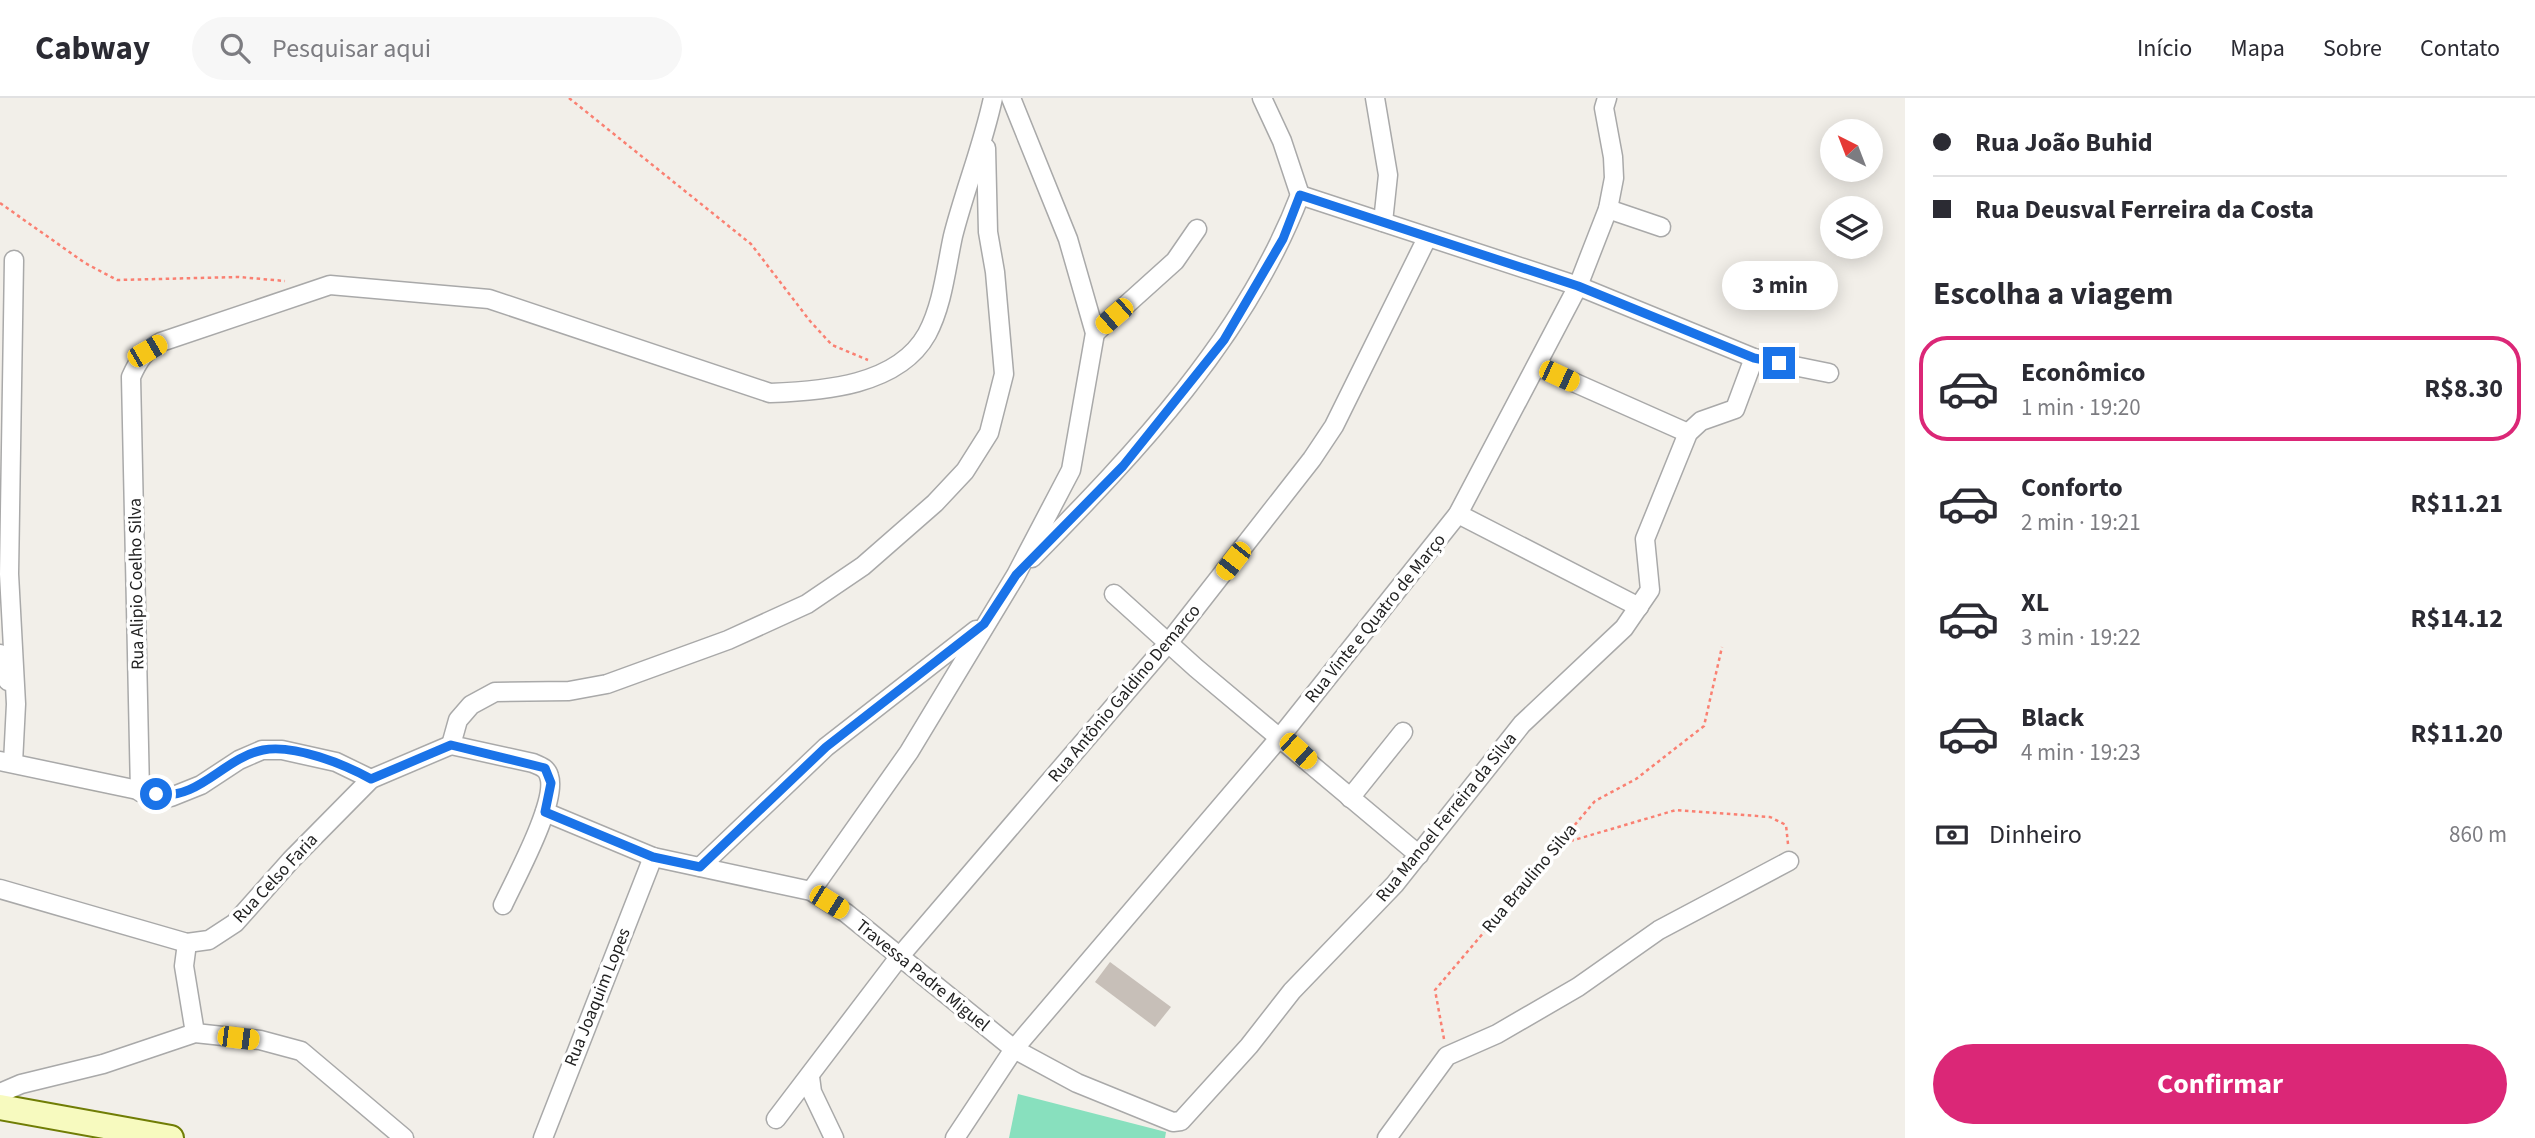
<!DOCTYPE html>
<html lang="pt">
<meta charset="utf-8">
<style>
:root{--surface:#fff;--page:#f7f7f7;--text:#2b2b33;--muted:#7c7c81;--line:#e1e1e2;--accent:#db2777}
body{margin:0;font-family:"Source Sans 3",sans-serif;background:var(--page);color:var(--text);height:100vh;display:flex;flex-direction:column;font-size:26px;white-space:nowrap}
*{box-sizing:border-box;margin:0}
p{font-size:23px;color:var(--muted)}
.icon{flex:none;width:38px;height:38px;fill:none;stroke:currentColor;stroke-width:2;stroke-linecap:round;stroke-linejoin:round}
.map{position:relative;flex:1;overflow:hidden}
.details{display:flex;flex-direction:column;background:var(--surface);width:630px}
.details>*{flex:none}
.top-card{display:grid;align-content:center;height:154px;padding:0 28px;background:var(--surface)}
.needle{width:46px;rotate:318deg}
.buttons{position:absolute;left:1820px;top:21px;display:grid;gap:14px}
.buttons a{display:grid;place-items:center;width:63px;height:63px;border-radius:50%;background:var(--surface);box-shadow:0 4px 18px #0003;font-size:35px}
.end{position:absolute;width:32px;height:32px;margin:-16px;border:9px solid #1a73e8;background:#fff;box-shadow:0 0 0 4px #fff}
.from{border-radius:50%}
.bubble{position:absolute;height:49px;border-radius:24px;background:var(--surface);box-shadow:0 4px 18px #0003;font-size:23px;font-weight:700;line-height:49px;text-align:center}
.car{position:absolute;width:21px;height:42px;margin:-21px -10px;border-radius:9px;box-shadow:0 0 5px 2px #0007;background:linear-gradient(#f5c518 24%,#345 0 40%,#f5c518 0 76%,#345 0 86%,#f5c518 0)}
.top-card b{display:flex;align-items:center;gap:24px;height:66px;font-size:26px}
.top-card b+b{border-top:2px solid var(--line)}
.top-card i{width:18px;height:18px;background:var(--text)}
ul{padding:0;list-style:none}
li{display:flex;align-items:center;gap:21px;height:105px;margin:0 14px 10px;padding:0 14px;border:4px solid transparent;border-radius:28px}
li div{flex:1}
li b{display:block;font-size:26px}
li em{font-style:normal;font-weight:700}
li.current{border-color:var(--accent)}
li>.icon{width:63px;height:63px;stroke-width:1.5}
h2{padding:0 28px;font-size:32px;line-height:84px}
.pay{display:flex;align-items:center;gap:18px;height:77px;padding:0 28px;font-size:26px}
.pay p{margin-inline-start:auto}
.button{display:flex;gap:14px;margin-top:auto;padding:14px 28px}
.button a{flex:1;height:80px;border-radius:42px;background:var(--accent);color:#fff;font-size:28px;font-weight:700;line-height:80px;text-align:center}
header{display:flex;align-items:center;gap:42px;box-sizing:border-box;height:98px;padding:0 35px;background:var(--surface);border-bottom:2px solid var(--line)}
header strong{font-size:33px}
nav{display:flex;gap:38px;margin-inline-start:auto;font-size:24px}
.search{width:490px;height:63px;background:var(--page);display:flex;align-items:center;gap:18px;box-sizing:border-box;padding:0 24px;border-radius:38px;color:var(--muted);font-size:26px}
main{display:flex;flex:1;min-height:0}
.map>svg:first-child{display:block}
.pitch{fill:#88e0be}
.building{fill:#c7bfb8}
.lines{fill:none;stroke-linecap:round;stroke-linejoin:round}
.street-casing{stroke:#a9a9a9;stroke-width:21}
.secondary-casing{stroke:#707d05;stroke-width:28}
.path{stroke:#fa8072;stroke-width:2.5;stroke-dasharray:3.5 3.5;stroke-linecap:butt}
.street{stroke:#fff;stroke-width:18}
.secondary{stroke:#f7fabf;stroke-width:24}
.route{stroke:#1a73e8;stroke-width:9}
.labels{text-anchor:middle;stroke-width:7;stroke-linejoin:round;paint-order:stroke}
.street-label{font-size:18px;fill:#222;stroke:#fff}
</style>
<header>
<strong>Cabway</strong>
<div class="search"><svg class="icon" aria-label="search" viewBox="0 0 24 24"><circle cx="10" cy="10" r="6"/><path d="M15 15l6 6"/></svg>Pesquisar aqui</div>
<nav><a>Início</a><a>Mapa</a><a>Sobre</a><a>Contato</a></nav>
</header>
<main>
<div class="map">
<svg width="1905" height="1040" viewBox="0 0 1905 1040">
<rect width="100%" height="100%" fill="#f2efe9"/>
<path class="pitch" d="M1018,996L1166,1034L1165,1040H1009Z"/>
<path class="building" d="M1110,864L1171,909L1155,929L1095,884Z"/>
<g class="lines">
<defs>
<g id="street">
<path d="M1262,0L1282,43L1300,97"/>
<path d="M1375,0L1388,77L1383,124"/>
<path d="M1300,97L1578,188L1754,260L1829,275"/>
<path d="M1608,111L1661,129"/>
<path d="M1095,235L1175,163L1197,131"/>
<path d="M1537,268L1688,335"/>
<path d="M1458,416L1639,509"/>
<path d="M1032,460C1137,353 1245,240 1300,97"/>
<path d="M1114,496L1196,570L1419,757"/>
<path d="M0,556L8,583"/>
<path d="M451,647L458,622L471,607L495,594L569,593L607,586L728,542L807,506L863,468L935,405L965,373L989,335L1004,276L995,174L988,134L986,50"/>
<path d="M451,647L533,665C540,668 547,670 549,678C558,703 515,781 503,807"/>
<path d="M0,663L171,699L201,687L239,662L262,652H282L336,664L371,681"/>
<path d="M13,665L16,606L9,476L14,162"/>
<path d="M140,694L131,279C139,261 144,254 161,244L330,187L489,201L770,295C822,293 898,288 927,236C943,206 946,170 953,138C965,91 983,47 993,0"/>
<path d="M1350,700L1403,634"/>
<path d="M545,714L653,759L811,793L846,815L1014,951L1077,985L1173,1024L1181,1023L1249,948L1292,893L1395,786L1522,626L1624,530L1650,492L1645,441L1688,335L1701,323L1735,311L1754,260"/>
<path d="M700,769L826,649L976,532"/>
<path d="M0,791L187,845L209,842L235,825L291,762L371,681L451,647"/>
<path d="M811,793L909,654L1016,477L1071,372L1095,235L1068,141L1011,0"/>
<path d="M187,845L184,868L195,935"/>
<path d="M810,979L812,994L834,1040"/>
<path d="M0,995L21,986L103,966L195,935L260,942L301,953L404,1040"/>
<path d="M776,1021L900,858L1169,544L1312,361L1334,328L1427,140"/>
<path d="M543,1040L653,759"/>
<path d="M955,1040L1014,951L1281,638L1458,416L1578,188L1608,111L1614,80L1613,59L1604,10L1607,0"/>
<path d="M1387,1040L1447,958L1497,936L1578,889L1659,832L1789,763"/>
</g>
<path id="secondary" d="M0,1009L171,1040"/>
</defs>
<use href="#street" class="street-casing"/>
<use href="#secondary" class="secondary-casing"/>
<g class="path">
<path d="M569,0L751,146L810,223L832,247L868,262"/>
<path d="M0,105L85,165L117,182L239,179L285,183"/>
<path d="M1557,747L1676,712L1770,719L1786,727L1788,746"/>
<path d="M1444,941L1435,892L1595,703L1636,681L1704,628L1722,549"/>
</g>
<use href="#street" class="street"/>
<use href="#secondary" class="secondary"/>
</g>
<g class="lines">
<path class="route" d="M156,696C199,703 223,660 263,652C294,646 344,666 371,681L451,647L545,670L551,685L545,714L653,759L700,769L826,649L984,526L1016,477L1123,368L1224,242L1283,141L1300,97L1578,188L1754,260L1779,265"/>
</g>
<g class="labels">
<g class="street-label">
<text transform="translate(136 486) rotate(-91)" y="6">Rua Alipio Coelho Silva</text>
<text transform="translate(1375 520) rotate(-51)" y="6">Rua Vinte e Quatro de Março</text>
<text transform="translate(1124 595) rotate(-50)" y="6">Rua Antônio Galdino Demarco</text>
<text transform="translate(1446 719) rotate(-51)" y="6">Rua Manoel Ferreira da Silva</text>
<text transform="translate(275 780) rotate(-47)" y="6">Rua Celso Faria</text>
<text transform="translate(1529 780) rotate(-50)" y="6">Rua Braulino Silva</text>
<text transform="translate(923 877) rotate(39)" y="6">Travessa Padre Miguel</text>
<text transform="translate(597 899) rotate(-68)" y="6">Rua Joaquim Lopes</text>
</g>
</g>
</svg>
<div class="buttons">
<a><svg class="needle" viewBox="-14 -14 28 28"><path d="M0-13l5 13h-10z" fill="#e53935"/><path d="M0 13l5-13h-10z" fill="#7c7c81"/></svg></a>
<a><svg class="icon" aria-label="layers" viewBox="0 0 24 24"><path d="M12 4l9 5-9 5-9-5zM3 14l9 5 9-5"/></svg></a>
</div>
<i class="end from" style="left:156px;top:696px"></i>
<i class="end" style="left:1779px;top:265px"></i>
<div class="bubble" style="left:1722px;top:163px;width:116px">3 min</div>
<i class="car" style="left:1114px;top:218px;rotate:229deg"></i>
<i class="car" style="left:147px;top:253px;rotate:60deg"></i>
<i class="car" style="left:1559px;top:278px;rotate:115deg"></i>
<i class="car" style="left:1233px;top:463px;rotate:218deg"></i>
<i class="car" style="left:1298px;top:653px;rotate:132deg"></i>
<i class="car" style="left:829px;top:804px;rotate:122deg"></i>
<i class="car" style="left:238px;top:940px;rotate:97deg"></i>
</div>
<section class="details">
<div class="top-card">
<b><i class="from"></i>Rua João Buhid</b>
<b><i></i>Rua Deusval Ferreira da Costa</b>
</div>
<h2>Escolha a viagem</h2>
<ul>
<li class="current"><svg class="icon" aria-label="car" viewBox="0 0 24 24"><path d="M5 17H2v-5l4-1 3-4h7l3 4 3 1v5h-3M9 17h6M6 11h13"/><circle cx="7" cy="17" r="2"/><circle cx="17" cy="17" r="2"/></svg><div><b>Econômico</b><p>1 min · 19:20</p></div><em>R$8.30</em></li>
<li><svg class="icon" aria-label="car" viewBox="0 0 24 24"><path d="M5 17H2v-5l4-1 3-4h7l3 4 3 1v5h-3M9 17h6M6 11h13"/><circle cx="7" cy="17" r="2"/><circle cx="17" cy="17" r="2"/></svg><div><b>Conforto</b><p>2 min · 19:21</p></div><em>R$11.21</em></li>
<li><svg class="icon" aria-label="car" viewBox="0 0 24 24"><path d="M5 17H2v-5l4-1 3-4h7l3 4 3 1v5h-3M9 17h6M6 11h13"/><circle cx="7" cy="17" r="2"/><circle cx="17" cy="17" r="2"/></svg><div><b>XL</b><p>3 min · 19:22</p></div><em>R$14.12</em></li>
<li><svg class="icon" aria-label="car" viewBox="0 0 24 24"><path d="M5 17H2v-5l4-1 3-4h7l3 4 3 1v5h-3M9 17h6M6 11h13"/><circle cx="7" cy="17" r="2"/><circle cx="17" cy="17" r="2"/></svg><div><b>Black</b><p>4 min · 19:23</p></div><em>R$11.20</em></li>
</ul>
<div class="pay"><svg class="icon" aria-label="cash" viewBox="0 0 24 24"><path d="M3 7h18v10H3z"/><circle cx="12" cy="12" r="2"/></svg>Dinheiro<p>860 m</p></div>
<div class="button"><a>Confirmar</a></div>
</section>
</main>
